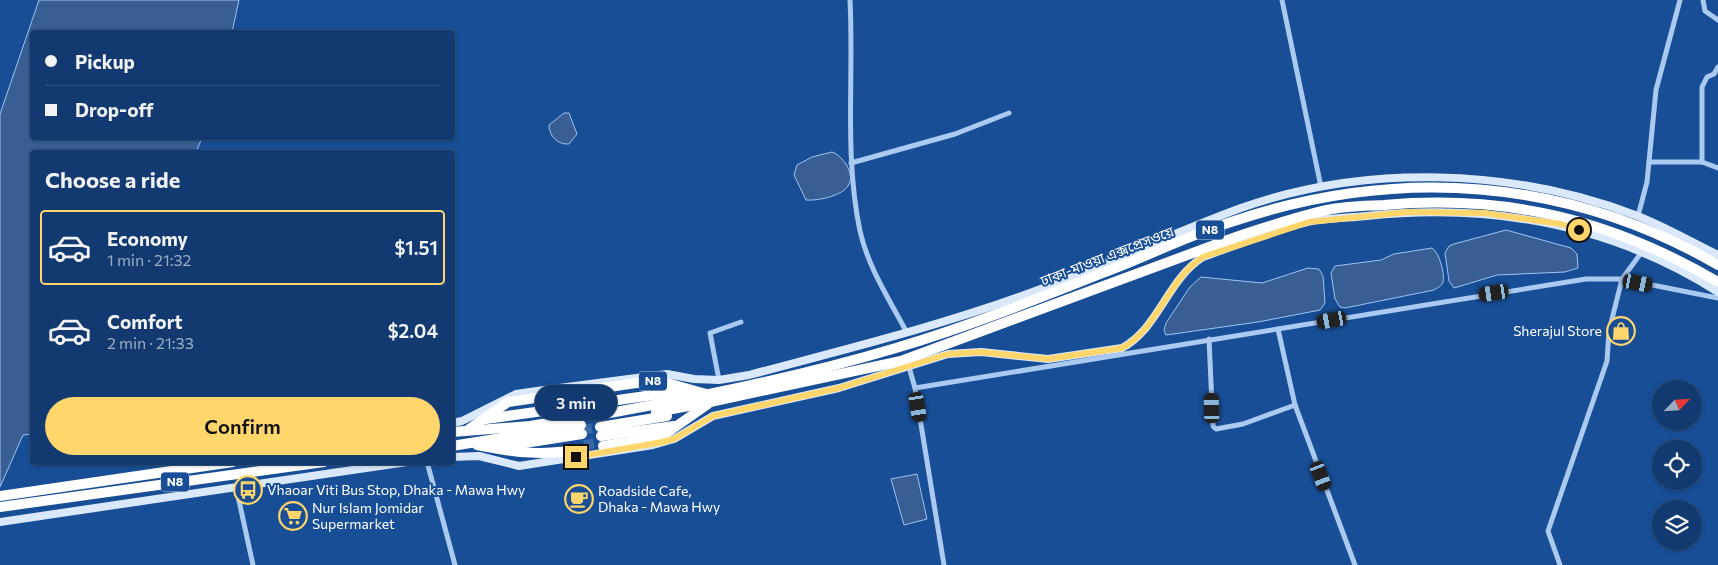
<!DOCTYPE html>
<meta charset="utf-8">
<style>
:root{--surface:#123a70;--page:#1b4175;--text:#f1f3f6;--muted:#9cadc3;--line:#315483;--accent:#ffd66b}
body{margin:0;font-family:Commissioner,"Noto Sans Bengali",sans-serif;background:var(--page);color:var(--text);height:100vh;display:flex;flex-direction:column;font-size:19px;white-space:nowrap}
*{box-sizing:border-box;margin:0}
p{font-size:16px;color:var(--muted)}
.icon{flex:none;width:28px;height:28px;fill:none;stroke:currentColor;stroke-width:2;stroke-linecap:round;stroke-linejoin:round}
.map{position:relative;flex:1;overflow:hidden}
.panel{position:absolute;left:30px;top:150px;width:425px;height:315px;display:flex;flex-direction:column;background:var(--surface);border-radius:5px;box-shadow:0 1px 4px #0004,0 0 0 1px var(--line)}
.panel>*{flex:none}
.guide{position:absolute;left:30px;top:30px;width:425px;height:110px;border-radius:5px;box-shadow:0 1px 4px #0004,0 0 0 1px var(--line);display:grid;align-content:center;height:110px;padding:0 15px;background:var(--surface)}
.needle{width:32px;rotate:65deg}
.buttons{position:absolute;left:1652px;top:380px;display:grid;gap:10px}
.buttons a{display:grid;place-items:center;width:50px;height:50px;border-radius:50%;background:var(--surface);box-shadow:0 1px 4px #0004,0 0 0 1px var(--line);font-size:25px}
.end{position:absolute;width:22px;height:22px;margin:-11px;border:6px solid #ffd66b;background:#111;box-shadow:0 0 0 2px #111}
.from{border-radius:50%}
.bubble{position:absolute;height:35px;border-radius:18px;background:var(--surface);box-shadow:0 1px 4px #0004,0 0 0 1px var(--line);font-size:16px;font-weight:600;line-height:35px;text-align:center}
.car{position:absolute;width:15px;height:30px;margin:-15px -8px;border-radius:6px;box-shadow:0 0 4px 1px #0007;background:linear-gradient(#222 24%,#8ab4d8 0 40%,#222 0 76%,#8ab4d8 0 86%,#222 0)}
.guide b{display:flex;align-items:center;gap:18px;height:48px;font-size:19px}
.guide b+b{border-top:1px solid var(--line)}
.guide i{width:12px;height:12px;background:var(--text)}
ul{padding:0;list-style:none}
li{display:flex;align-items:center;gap:15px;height:75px;margin:0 10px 8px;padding:0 5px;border:2px solid transparent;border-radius:5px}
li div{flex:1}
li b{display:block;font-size:19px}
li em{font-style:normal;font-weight:600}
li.current{border-color:var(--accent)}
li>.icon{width:45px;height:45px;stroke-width:1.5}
h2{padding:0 15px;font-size:22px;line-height:60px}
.button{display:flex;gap:10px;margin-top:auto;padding:10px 15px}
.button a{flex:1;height:58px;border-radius:30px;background:var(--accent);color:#111;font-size:20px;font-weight:600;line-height:58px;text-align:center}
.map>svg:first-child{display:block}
.water{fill:#385e93;stroke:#9ec4f3}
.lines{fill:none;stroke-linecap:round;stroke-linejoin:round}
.highway-tunnel{stroke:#3b69a6;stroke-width:10;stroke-dasharray:10 5;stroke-linecap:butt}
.street{stroke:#abcaf1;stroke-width:5}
.secondary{stroke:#d9e8fb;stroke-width:8}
.highway{stroke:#fff;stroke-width:10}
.route{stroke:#ffd66b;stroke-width:6}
.labels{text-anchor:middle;stroke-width:4;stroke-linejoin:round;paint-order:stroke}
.shield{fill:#184e96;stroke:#bacae0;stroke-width:1}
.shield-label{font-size:12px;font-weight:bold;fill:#fff}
.street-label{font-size:14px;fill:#fff;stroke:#184e96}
.poi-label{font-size:14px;fill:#fff;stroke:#184e96;text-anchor:start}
</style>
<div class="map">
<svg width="1718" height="565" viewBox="0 0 1718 565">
<rect width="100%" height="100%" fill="#184e96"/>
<g class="water">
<path d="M39,0H239L232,32H32V138H202L196,152H32V434L23,435L0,487V114Z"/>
<path d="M564,113H569L577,134L569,144C558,145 549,136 549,125Z"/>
<path d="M832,152C842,155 855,173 849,184C844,196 817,201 806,200L794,175L797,165L812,157Z"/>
<path d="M1506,230L1571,248L1577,254L1578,268L1565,272L1497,275L1454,288L1449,281L1445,253L1449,246L1454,244Z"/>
<path d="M1432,248C1439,252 1445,273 1443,282C1442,286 1437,288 1434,290L1345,308L1340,307L1335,299L1331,273L1335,266L1381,260L1394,254Z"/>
<path d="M1308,268L1319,269L1323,276L1325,303L1320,310L1258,322L1166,335L1164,330L1166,323L1190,287L1201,277L1262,283Z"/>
<path d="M917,474L927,519L904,525L891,479Z"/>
</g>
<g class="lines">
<g class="highway-tunnel">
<path d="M576,392L595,389"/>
<path d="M578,401L596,398"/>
<path d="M579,412L598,409"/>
<path d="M582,430L600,427"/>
<path d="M584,445L602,442"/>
</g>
<g class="street">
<path d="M850,0C854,77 844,155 860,231C868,267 889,299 906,331"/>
<path d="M1282,0L1321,187"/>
<path d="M1703,0L1705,11L1718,20"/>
<path d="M1649,162H1702V87L1707,77L1714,74L1718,67"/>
<path d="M1702,162L1718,168"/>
<path d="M851,163L955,134L1009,113"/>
<path d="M1638,216L1647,182L1656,90L1680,0"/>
<path d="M1209,339L1213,426L1216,429L1243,424L1295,405L1278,329"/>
<path d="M909,367L915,388L1586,279H1622L1718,298"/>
<path d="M719,380L710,333L741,322"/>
<path d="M915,388L944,565"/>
<path d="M1295,405L1355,565"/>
<path d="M427,462L455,565"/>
<path d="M236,487L253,565"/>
<path d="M1560,565L1548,531L1607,361L1609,331L1622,279L1641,253"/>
</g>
<g class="secondary">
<path d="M452,423L462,421L516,394L544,390L667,374L694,379L719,380L749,375C846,349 944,325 1038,290C1106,265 1172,233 1241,208C1365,164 1512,168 1635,215C1664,226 1691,242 1718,255"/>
<path d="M452,457L479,456L519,466L653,445L674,439L713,416L839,388L948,354L981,352L1048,359L1122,348C1159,328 1167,280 1203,257C1237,245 1271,231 1307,222C1326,218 1347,218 1367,216C1492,203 1611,224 1718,292"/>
<path d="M0,522L407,462"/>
</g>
<g class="highway">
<path d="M595,389L657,380L706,394"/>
<path d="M597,403L688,390"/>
<path d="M656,412L710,402L901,361L1236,237C1266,227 1296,217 1327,210C1345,206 1365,206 1384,205C1507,194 1612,220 1718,282"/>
<path d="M599,415C698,397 799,377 896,348C974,325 1052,293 1128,263C1162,249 1196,233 1231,222C1396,166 1567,177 1718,265"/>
<path d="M486,419L578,406"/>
<path d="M600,427L667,416"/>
<path d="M469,429L508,402L576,392"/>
<path d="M452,432L530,426L573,419"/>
<path d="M601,436L674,426"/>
<path d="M477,445C517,453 543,456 584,449"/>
<path d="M452,446L581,425"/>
<path d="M603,446L661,437L708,404"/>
<path d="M499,447L582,434"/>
<path d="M0,496L233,462"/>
<path d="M0,507L324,462"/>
</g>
</g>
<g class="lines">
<path class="route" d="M576,457L663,442L674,439L713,416L839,388L948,354L981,352L1048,359L1122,348C1159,328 1167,280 1203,257L1309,222L1408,212L1484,213L1561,224L1579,230"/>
</g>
<defs>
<symbol id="shop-ring" viewBox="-11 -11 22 22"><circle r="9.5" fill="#184e96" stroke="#ffd66b" stroke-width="1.5"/><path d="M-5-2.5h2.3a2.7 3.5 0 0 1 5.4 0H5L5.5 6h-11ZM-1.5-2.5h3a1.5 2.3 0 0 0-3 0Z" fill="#ffd66b"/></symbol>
<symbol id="bus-ring" viewBox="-11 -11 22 22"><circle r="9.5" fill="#184e96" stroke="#ffd66b" stroke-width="1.5"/><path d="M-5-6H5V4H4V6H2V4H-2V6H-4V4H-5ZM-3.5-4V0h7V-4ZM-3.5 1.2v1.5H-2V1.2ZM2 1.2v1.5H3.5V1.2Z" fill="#ffd66b"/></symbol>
<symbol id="cafe-ring" viewBox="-11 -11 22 22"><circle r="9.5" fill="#184e96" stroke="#ffd66b" stroke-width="1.5"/><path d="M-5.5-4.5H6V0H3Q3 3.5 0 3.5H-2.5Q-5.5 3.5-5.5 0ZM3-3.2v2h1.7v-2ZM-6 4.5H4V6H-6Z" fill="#ffd66b"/></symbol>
<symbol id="supermarket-ring" viewBox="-11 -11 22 22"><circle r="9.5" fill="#184e96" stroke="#ffd66b" stroke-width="1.5"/><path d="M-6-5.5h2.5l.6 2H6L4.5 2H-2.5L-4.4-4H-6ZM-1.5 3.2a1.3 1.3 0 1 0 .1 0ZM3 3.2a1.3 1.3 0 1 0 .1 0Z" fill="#ffd66b"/></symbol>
</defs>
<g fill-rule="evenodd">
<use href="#shop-ring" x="1605" y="315" width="32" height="32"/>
<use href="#bus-ring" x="232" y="474" width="32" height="32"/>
<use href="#cafe-ring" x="563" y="483" width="32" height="32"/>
<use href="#supermarket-ring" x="277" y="500" width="32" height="32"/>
</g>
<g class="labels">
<g class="shield">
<rect x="1196" y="220.5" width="28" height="19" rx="4"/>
<rect x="639" y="371.5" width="28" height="19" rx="4"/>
<rect x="161" y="472.5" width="28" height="19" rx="4"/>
</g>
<g class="shield-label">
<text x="1210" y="234">N8</text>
<text x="653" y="385">N8</text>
<text x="175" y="486">N8</text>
</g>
<g class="street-label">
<text transform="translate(1107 256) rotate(-21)" y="5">ঢাকা-মাওয়া এক্সপ্রেসওয়ে</text>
</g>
<g class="poi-label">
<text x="1602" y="336" text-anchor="end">Sherajul Store</text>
<text x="267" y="495">Vhaoar Viti Bus Stop, Dhaka - Mawa Hwy</text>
<text x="598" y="496">Roadside Cafe,<tspan x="598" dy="16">Dhaka - Mawa Hwy</tspan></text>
<text x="312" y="513">Nur Islam Jomidar<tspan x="312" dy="16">Supermarket</tspan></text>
</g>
</g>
</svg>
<div class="buttons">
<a><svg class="needle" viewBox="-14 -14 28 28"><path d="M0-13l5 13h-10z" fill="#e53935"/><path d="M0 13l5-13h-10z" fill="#9cadc3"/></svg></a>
<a><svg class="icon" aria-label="locate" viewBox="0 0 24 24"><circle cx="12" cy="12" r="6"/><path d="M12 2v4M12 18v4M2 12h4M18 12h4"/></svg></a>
<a><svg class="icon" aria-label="layers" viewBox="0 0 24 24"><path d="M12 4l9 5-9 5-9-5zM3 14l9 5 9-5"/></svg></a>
</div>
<i class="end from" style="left:1579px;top:230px"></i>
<i class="end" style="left:576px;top:457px"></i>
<div class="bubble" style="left:535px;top:385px;width:82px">3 min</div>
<i class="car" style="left:1638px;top:283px;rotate:101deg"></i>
<i class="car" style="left:1494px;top:293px;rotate:261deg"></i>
<i class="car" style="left:1332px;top:320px;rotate:260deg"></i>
<i class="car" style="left:918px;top:407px;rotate:170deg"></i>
<i class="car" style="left:1212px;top:408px;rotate:358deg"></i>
<i class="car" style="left:1321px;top:476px;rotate:159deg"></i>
<div class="guide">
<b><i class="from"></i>Pickup</b>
<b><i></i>Drop-off</b>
</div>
<section class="panel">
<h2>Choose a ride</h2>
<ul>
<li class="current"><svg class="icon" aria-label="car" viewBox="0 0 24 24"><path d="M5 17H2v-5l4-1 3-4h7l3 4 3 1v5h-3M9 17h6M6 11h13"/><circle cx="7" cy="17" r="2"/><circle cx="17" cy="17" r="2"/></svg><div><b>Economy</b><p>1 min · 21:32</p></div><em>$1.51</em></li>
<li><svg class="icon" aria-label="car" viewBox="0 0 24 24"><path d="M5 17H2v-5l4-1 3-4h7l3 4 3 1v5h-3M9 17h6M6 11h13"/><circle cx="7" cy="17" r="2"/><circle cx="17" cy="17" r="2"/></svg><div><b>Comfort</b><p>2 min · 21:33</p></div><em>$2.04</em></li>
</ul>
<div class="button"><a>Confirm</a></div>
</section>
</div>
